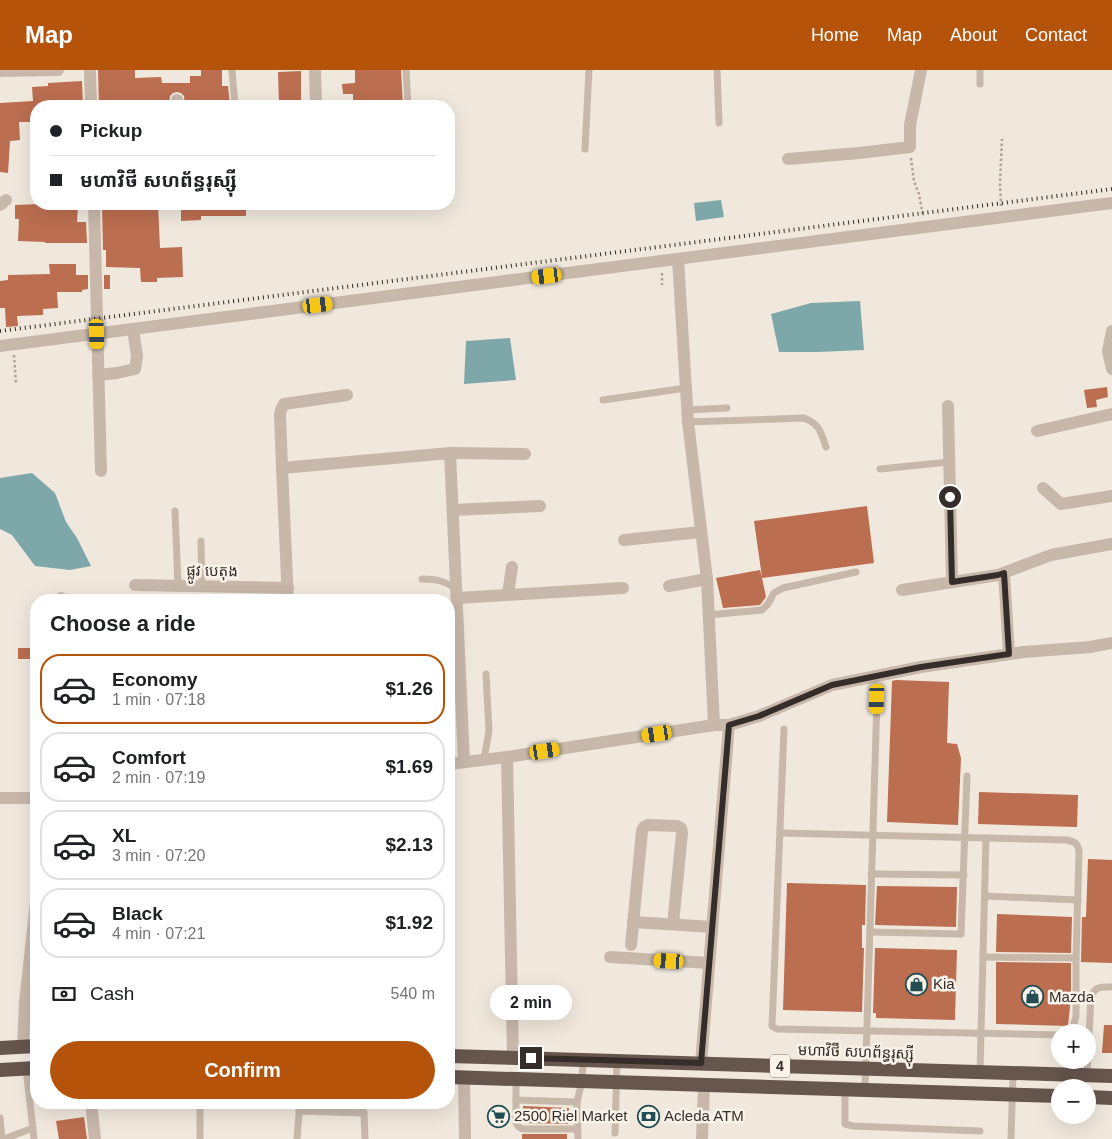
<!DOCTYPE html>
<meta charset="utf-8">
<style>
:root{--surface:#fff;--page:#f6f6f6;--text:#202124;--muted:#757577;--line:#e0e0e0;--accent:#b45309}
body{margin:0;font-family:Arial,"Noto Sans Khmer",sans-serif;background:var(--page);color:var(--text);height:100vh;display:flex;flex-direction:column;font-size:19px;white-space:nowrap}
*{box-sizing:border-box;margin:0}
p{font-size:16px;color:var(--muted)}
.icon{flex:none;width:28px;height:28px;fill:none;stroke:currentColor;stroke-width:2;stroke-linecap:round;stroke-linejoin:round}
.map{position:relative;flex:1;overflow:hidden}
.drawer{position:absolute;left:30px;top:524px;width:425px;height:515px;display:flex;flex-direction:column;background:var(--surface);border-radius:20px;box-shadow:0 5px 20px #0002}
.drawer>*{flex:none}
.guide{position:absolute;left:30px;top:30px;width:425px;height:110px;border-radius:20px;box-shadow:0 5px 20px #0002;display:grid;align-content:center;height:110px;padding:0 20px;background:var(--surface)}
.tools{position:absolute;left:1051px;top:954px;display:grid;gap:10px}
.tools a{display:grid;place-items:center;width:45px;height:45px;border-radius:50%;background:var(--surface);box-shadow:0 5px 20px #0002;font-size:25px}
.end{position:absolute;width:22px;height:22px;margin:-11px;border:6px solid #352d29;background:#fff;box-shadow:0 0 0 2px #fff}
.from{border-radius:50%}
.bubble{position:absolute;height:35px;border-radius:18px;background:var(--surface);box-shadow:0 5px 20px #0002;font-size:16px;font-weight:800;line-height:35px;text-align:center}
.car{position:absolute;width:15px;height:30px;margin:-15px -8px;border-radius:6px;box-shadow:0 0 4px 1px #0007;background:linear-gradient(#f5c518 24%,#345 0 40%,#f5c518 0 76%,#345 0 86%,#f5c518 0)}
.guide b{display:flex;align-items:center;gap:18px;height:48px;font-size:19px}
.guide b+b{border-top:1px solid var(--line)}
.guide i{width:12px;height:12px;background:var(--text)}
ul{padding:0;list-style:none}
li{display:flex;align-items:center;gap:15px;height:70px;margin:0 10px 8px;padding:0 10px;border:2px solid var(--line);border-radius:20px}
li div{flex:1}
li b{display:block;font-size:19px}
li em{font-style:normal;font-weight:800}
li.selected{border-color:var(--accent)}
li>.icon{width:45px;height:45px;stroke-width:1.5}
h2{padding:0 20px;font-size:22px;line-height:60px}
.pay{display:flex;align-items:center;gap:12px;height:55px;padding:0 20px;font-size:19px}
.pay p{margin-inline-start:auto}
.button{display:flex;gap:10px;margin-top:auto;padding:10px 20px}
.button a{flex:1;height:58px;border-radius:30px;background:var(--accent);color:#fff;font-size:20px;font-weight:800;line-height:58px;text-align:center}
header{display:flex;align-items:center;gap:30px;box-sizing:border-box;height:70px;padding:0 25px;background:var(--accent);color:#fff}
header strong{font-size:24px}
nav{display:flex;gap:28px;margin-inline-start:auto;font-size:18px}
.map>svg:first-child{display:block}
.water{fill:#7ea7aa}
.building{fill:#bb6e50}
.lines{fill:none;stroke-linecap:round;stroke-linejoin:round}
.path{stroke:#b3a294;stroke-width:2.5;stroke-dasharray:2.5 2.5;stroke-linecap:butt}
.service{stroke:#c7b8aa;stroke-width:7}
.minor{stroke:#c7b8aa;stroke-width:12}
.tertiary{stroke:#c7b8aa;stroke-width:12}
.trunk{stroke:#66564e;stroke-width:14}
.rail{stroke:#352d29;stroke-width:4;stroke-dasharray:1 4;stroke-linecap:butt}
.route{stroke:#352d29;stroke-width:6}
.labels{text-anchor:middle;stroke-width:5;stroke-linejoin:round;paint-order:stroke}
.shield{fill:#f8f2e9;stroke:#706863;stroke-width:1}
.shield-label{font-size:14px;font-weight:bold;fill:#352d29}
.street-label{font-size:15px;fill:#352d29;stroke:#f8f2e9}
.poi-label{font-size:15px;fill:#352d29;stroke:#f8f2e9;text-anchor:start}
</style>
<header>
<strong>Map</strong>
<nav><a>Home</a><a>Map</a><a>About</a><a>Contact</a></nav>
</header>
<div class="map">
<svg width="1112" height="1069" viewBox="0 0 1112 1069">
<rect width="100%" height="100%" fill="#f0e8dd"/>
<g class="water">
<path d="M721,130L724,147L696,151L694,133Z"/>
<path d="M860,231L864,280L818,282H779L771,244L811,233Z"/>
<path d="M510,268L516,310L464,314L466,271Z"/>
<path d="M32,403L55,423L66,452L77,468L91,496L70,500L35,496L12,465L0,459V408Z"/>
</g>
<g class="building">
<path d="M98,0H135V8L161,7L162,13H190V6H201V0H222V16H228L230,36H185L184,26L181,23L177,22L173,23L170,26L169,35L99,36Z"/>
<path d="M355,0H401L403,36H353V24H343L342,14L355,13Z"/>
<path d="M301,1V36H279L278,2Z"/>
<path d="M82,11L83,36H36V52H19L20,70L10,71L8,103L0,102V33L33,31L32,17L48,16V13Z"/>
<path d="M40,134L41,137H78L77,152H86L87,173H45V172L18,171L19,149H15V135Z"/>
<path d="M102,134H158L160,178L182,177L183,207L157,208V212H141L140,198L106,197V180H103Z"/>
<path d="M181,134H246V146H201V150L181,151Z"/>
<path d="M49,194H76V205H88V219L82,220V222H57L58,238L43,239V245L17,246L18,256L6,257L5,238H0V211L8,210V205L50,204Z"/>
<rect x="104" y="205" width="6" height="14"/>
<path d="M1107,317L1108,327L1096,330L1097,337L1087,338L1084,320Z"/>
<path d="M867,436L874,493L762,508L766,527L760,535L723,538L716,508L760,500L762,507L754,451Z"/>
<rect x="18" y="578" width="18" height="11"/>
<path d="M896,610L949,612L947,673L957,674L961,688L958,755L887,752L892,611Z"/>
<path d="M979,722L1078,725L1077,757L978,754Z"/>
<path d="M1088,789L1112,790V893L1081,892L1082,847H1086Z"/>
<path d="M787,813L866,815L865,855H862V878H864L862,942L783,940Z"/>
<path d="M877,816L957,817L956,857L875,855Z"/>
<path d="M997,844L1072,847L1071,883L996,882Z"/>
<path d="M875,878L957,880L955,950L876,948V943H873Z"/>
<path d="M996,892L1071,893V927L1068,956L996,954Z"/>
<path d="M1104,955H1112V983H1102Z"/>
<path d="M523,1036L569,1038L568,1054L523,1053Z"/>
<path d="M84,1047L87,1069H59L56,1051Z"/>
<rect x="522" y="1064" width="45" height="5"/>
</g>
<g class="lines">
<g class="path">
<path d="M911,88L914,111L919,124L923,146"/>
<path d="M1001,136L1000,113L1002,69"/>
<path d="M662,203V215"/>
<path d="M14,285L16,314"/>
</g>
<g class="service">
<path d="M232,0L235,36"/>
<path d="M406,0L408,36"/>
<path d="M717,0L719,53"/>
<path d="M980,0V14"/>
<path d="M585,79L589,0"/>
<path d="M603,330L686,318"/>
<path d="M687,340L727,338"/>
<path d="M688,352L804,348C820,354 821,363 826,377"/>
<path d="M880,399L949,392"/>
<path d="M175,441L178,516"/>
<path d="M201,471L202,517"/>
<path d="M422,509C437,509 444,511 457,519"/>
<path d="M708,545L762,540L768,534L774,523L783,518L856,502"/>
<path d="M449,582L460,583"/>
<path d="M784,659L772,956L777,959L1060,965"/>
<path d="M484,689L489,661L486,604"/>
<path d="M780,763L1067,770C1075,772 1078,773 1079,782L1076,888V946L1072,962"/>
<path d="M871,804L964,805"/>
<path d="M985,826L1078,830"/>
<path d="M870,862L961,864L967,706"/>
<path d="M983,887L1076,888"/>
<path d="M26,998L34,1069"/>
<path d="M980,1002L986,768"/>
<path d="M1087,1005L1091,927C1095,916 1101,917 1112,917"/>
<path d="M516,1009V1053C519,1059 522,1059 528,1059H577"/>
<path d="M845,1020V1054L853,1056L980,1061"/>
<path d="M865,1020L877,629"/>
<path d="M516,1030L577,1032"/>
<path d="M361,1032L364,1043L365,1069"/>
<path d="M299,1041L364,1043"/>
<path d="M0,1048L2,1069"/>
<path d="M615,1063L617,991"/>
<path d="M4,1069L33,1058"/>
<path d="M200,1069V1032"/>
<path d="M297,1069L300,1032"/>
<path d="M578,1069L577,1032L582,1011L583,990"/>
<path d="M1011,1069L1013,1003"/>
</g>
<g class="minor">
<path d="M90,0L91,36"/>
<path d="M315,0L316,34"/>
<path d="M0,1L58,0"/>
<path d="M177,36V30"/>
<path d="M788,89L859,83L910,77V55L921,0"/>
<path d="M94,134L101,401"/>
<path d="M0,135L6,130"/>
<path d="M678,189L688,352L707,509L714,655"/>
<path d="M1112,261L1108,281L1112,299"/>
<path d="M0,276L1112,133"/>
<path d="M98,305L117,303L135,299L137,286L133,259"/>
<path d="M948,336L952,512"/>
<path d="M1037,361L1112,344"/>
<path d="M450,383L525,384"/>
<path d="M282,398L280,345L281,340L284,334L347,325"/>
<path d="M1043,418L1061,434L1112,426"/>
<path d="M453,440L540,436"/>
<path d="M624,470L701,462"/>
<path d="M1004,503L1009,584"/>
<path d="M135,515L288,518"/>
<path d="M669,516L707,509"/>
<path d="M902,520L998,505L1051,485L1112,474"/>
<path d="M508,524L512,497"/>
<path d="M458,528L623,518"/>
<path d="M61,530V528"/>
<path d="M288,530L282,398L450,383L464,692"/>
<path d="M507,687L513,988"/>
<path d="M449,694L507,687L714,655H729L759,646L832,615L921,597L1024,582L1090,577L1112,573"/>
<path d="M0,728H36"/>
<path d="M633,852L712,857"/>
<path d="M631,875L642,761L644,757L648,755L677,756L681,758L682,763L673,854"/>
<path d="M610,887L709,893"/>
<path d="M23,977L25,932L36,832"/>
<path d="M701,993L729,655"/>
<path d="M91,1032L95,1069"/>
<path d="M702,1069L704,1015"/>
</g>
<path class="tertiary" d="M464,1007L465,1069"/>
<g class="trunk">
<path d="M0,978L36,976"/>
<path d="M449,986L1112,1006"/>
<path d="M0,1000L36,998"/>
<path d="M449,1007L1060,1026"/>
<path d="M1088,1027L1112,1028"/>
</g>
<path class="rail" d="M0,261L1112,119"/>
</g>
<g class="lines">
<path class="route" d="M531,988L701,993L729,655L759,646L832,615L921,597L1009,584L1004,503L998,505L952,512L950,427"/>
</g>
<defs>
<symbol id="shop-ring" viewBox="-11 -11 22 22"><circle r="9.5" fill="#f8f2e9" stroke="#224e53" stroke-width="1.5"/><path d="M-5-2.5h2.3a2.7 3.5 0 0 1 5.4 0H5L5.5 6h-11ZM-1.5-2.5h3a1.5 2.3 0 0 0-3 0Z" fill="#224e53"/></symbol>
<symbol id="supermarket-ring" viewBox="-11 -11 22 22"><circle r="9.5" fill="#f8f2e9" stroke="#224e53" stroke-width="1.5"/><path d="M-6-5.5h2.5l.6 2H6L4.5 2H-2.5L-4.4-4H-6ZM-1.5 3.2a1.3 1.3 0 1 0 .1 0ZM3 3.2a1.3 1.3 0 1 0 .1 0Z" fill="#224e53"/></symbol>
<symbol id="bank-ring" viewBox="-11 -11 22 22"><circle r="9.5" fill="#f8f2e9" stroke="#224e53" stroke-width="1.5"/><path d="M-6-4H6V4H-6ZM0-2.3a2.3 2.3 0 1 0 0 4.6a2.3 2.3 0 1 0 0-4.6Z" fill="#224e53"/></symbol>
</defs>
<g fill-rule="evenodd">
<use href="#shop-ring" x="904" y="902" width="25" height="25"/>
<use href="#shop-ring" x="1020" y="914" width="25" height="25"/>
<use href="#supermarket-ring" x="486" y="1034" width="25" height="25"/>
<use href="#bank-ring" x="636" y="1034" width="25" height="25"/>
</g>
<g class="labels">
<rect class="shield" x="770" y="984.5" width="20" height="23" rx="4"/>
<g class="shield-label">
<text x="780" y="1001">4</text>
</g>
<g class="street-label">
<text transform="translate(212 501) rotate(1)" y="5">ផ្លូវ បេតុង</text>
<text transform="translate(856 982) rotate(2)" y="5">មហាវិថី សហព័ន្ធរុស្ស៊ី</text>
</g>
<g class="poi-label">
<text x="933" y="919">Kia</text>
<text x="1049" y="932">Mazda</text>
<text x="514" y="1051">2500 Riel Market</text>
<text x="664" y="1051">Acleda ATM</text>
</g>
</g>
</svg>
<div class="tools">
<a>+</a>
<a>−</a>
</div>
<i class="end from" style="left:950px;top:427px"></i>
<i class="end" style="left:531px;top:988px"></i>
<div class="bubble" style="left:490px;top:915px;width:82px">2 min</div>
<i class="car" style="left:547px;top:206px;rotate:263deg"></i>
<i class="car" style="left:318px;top:235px;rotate:83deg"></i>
<i class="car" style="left:97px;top:264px;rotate:178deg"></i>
<i class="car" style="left:877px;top:629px;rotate:182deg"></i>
<i class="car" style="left:657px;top:664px;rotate:261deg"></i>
<i class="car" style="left:545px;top:681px;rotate:81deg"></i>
<i class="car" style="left:669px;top:891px;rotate:273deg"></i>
<div class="guide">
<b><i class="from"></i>Pickup</b>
<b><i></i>មហាវិថី សហព័ន្ធរុស្ស៊ី</b>
</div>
<section class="drawer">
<h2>Choose a ride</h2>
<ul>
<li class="selected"><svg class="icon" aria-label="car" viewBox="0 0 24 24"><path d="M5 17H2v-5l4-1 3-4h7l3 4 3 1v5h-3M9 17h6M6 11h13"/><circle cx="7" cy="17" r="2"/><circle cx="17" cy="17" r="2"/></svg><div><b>Economy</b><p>1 min · 07:18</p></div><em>$1.26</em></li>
<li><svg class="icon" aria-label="car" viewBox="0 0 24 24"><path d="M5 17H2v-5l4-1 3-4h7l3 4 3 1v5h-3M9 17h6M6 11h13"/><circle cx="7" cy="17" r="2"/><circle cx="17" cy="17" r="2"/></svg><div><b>Comfort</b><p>2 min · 07:19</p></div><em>$1.69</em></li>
<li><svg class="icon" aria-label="car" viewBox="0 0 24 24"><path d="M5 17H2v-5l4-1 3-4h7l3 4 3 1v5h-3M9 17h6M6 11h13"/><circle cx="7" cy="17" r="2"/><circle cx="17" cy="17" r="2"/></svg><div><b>XL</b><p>3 min · 07:20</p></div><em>$2.13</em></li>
<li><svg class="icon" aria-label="car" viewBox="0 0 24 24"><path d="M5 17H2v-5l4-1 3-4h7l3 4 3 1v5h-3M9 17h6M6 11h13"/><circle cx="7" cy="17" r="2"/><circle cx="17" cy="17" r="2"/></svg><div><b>Black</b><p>4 min · 07:21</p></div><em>$1.92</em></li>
</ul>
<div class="pay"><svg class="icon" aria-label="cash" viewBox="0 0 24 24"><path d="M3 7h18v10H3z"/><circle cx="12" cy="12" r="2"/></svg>Cash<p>540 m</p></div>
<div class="button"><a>Confirm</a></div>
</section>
</div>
